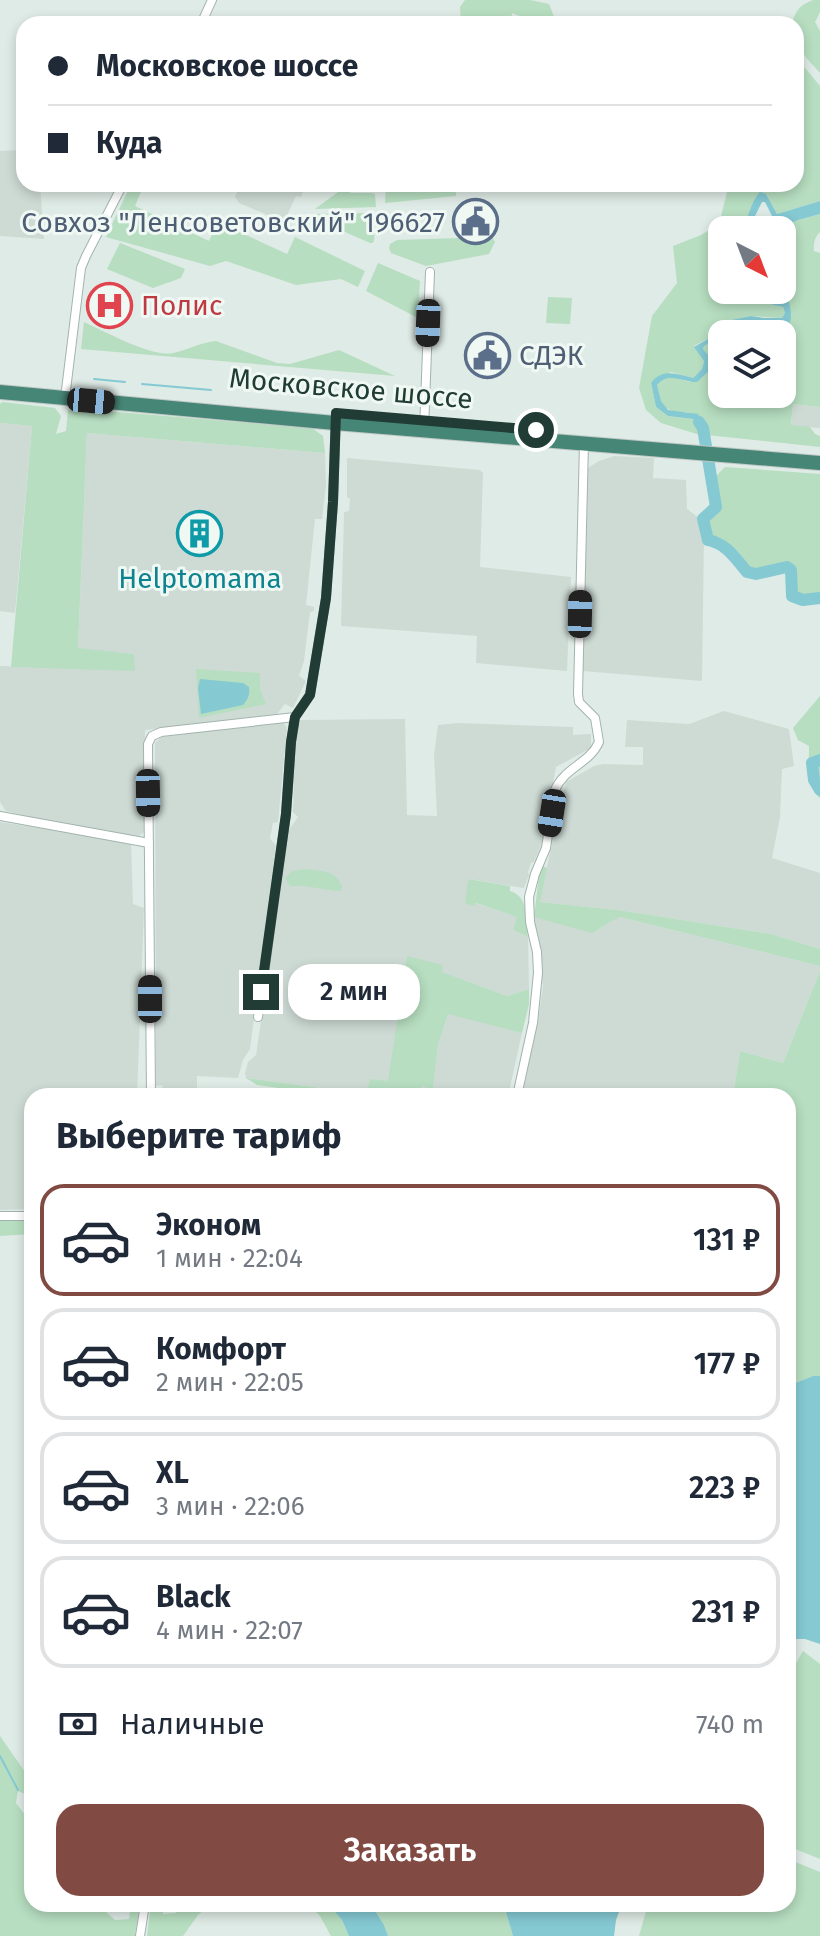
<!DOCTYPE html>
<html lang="ru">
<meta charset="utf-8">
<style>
:root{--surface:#fff;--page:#f2f2f3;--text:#1f2937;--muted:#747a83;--line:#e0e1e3;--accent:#814b43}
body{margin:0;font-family:"Fira Sans",sans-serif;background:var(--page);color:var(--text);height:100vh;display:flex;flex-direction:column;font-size:30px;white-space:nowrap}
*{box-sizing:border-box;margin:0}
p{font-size:26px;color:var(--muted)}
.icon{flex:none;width:44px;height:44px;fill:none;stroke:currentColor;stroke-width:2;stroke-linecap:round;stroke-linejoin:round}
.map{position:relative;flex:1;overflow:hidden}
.details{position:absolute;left:24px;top:1088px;width:772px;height:824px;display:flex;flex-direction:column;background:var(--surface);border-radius:24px;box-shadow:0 4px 12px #0003}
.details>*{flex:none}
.top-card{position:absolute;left:16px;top:16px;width:788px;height:176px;border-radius:24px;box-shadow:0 4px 12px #0003;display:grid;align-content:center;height:176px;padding:0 32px;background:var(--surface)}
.needle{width:52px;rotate:138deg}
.controls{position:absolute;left:708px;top:216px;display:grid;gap:16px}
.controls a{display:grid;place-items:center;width:88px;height:88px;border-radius:16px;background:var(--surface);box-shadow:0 4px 12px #0003;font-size:40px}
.end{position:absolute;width:36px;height:36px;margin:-18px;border:10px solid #203c34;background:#fff;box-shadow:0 0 0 4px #fff}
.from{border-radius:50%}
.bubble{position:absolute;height:56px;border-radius:24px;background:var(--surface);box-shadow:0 4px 12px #0003;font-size:26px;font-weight:600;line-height:56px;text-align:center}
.car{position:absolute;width:24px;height:48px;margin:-24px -12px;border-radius:10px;box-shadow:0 0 6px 2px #0007;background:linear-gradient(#222 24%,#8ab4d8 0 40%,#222 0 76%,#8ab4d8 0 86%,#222 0)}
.top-card b{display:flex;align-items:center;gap:28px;height:76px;font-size:30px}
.top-card b+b{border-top:2px solid var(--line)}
.top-card i{width:20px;height:20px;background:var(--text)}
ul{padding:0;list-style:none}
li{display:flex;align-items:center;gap:24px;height:112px;margin:0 16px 12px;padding:0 16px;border:4px solid var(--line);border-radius:24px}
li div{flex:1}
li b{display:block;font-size:30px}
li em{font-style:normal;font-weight:600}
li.selected{border-color:var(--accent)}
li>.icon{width:72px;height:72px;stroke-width:1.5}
h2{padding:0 32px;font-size:36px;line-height:96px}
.pay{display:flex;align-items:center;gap:20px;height:88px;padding:0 32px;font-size:30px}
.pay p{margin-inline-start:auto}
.button{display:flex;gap:16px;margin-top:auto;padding:16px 32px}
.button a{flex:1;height:92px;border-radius:24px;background:var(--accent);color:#fff;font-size:32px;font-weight:600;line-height:92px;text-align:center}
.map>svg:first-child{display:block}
.built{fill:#cedbd5}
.green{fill:#b7dec0}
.water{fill:#85c9d3}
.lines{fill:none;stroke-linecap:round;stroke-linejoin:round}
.stream{stroke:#85c9d3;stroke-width:2}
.river{stroke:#85c9d3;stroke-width:12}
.minor-casing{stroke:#a2b3ad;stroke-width:10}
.trunk-casing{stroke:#c1c8c6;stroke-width:16}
.minor{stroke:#fff;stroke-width:8}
.trunk{stroke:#468676;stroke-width:14}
.route{stroke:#203c34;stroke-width:10}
.labels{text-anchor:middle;stroke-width:6;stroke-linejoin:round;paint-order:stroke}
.service-label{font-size:28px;fill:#4e5e75;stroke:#f0f8f4;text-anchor:end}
.health-label{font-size:28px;fill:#be3a42;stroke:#f0f8f4;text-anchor:start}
.street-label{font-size:28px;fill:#203c34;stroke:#f0f8f4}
.culture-label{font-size:28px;fill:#0d838f;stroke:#f0f8f4}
</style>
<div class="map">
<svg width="820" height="1936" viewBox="0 0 820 1936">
<rect width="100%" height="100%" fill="#dfebe6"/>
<g class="built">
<path d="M24,140V184H40L44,239L0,236V151L19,150Z"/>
<path d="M241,184H306L301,197L296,196L284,222L239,203L235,197Z"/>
<path d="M793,404L820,407V428L791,426Z"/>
<path d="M0,423L32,426L15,613L0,611Z"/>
<path d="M87,433L325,453L326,485L322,519H315L306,605L314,607V611L310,612L304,661L299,676L306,681L293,708L285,704L277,714L145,730V831L139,836L66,826L6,811L0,802V666L134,670V654L78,649Z"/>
<path d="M614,456L654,458L653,478L686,480L687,509L699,518L704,536L702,681L583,671L588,468L599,461Z"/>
<path d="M347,458L480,470L483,473L480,567L571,577L567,671L476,663L477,636L341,626L344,512L349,511L350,499L347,497Z"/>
<path d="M724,711L789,729L794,766L782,769L780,817L772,858L820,873V949L771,934L625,911L539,902L566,782L594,766L603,764L643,765V747H625L627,720L689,724Z"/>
<path d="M405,719L407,815L437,816L434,755L438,725L457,723L573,727V735L591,734V748L556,767L542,843L534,862L531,863L528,872L529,875L524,888L469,879L475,903L518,917L513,930L528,937L529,989L507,996L441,972L442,965L389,1081L367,1094L246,1078L245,1073L248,1062L256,1055L289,830L298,817L293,812L295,738L300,720Z"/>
<path d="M282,721L287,728L278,822L273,823L270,838L276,846L250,1049L243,1060L238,1078L197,1076V1096H164L162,1085L156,1086L155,743L161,737Z"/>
<path d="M0,822L131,842L133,904L144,908L137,1096H32V1209L0,1210Z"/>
<path d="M534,917L600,929L610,920L620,917L820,966V971L783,1063L740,1051L733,1096H522L538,1021L543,986Z"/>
<path d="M448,1013L522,1033L508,1096H421L422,1086L433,1088L438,1045Z"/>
</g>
<g class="green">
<path d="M465,0H530L549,4L557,24H539L512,13L511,24H461L460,7Z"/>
<path d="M813,0H820V12L815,22L820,31V73C804,55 796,50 796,24H792C795,11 800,5 813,0Z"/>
<path d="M796,57L820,86V201L777,214L766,194L756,196L748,220L742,230H722V290H744L752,300L783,307L785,313L782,318L751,316L726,321L718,333L694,346L704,360L702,369L693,378L671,372L651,383L656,407L668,416L693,419L700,428V435L661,423L646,410L639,388L652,316L677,283L673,246L701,235L719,224L729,184H796Z"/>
<path d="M131,184L143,187L135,206L209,241L218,222L287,254L295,237L365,271L358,287L341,279L296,285L226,261L210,266L106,237Z"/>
<path d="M349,184L350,193H372L375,194L376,207L315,209Z"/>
<path d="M386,184H456V196L385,203Z"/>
<path d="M369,213L375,219L374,240L373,243H370L311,217V214H314Z"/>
<path d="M820,214V232C815,237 813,243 814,251L820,253V407L793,404L791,425L810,427L815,434L820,436V447L707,435L706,427L688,412C666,413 659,406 657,385C665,372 679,379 690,382L711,369L712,362L703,349L704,346L722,336V394H782V334H725C743,315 762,325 785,326L789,302L755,290H782V230H769L779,225L783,227L798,220Z"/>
<path d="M492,237L495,242L489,254L426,266L391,253L389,248L390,244L397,240Z"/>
<path d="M120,243L185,269L181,278L153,288L107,269Z"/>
<path d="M378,263L420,281L418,318L366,291Z"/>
<path d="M548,297L572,298L570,324L546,323Z"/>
<path d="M84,322C104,331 153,358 173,353C188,350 201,342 216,341L277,363L290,364L339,350L395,376L81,349Z"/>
<path d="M2,402L55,408L61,416L56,434L66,431L68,410L79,407L93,410L312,428L323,436L325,453L87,433L78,648L134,654L135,671L11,667L32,426L0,423V404Z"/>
<path d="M725,467L820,474V594L799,595C793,585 799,573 791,563H781L753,569C746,564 745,560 740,554C732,545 717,542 711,535C707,531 708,527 709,522L721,509L716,476Z"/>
<path d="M196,669L260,673V689L266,704L199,718Z"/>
<path d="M820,696V799C805,779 809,770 809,746L798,740L793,728Z"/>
<path d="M543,866L547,868L540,902L625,911L771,934L820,949V966L620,917C609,921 602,928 592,933L534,917L539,876Z"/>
<path d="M306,869C321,871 337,870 342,887L340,891H336L304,886H290L285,878L292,871Z"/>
<path d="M468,879L510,886V891C530,897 525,920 528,937L513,930L517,917L476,903L474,906L465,903Z"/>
<path d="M407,956L443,965L442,972L507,996L529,989V1004L522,1033L448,1014L438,1045L433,1089L422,1086L421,1096H400V1092L381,1091L376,1096H336L257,1085L246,1078L366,1094L370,1079L388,1081Z"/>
<path d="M820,971V1376H813L788,1386V1096H733L740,1051L783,1063Z"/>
<path d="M0,1221H32V1234L0,1236Z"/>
<path d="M803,1651L820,1664V1859L788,1846V1677Z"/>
<path d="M0,1736L32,1782V1797L18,1791L16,1803L32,1824V1904H93L106,1912L115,1920L129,1919L131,1904H140L135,1936H0Z"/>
<path d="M788,1859L820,1872V1936H639L648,1904H788Z"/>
<path d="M151,1904H164L163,1914L176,1913L181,1904H211L198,1915L183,1936H147Z"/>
<path d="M309,1904H328L342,1920L349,1936H331L320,1916Z"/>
<path d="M371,1904H506L505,1910L513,1936H388L384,1925Z"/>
</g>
<g class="water">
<path d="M760,192L766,194L777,214L820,201V214L798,220L783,227L779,225L765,230L763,227L774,220L765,202H762L748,230H742C748,219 752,199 760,192Z"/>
<path d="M744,290L763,292L789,302C799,344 768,319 748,322C737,323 732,327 725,334H722V336L704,346L703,349L713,361L711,369L697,382C682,382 668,371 657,385L661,401L668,410L698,414L706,427L707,435H700V428L693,419L668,416L656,407L651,383C663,368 676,374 693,378L702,369L704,361L694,347L718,333L726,321L751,316L764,318H782L785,313L783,307L752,300Z"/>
<path d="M200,679L243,683L249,687C250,695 248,699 243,705L201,714L198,688Z"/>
<path d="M813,1376H820V1644L805,1639H788V1386Z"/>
<path d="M328,1904H371L384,1925L388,1936H349L342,1920Z"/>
<path d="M506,1904H622L616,1920L614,1936H513L505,1909Z"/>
</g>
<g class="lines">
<g class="stream">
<path d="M94,379L125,382"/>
<path d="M142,384L211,390"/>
<path d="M0,1756L18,1790"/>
</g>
<g class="river">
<path d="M699,422L703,428L716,507L703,519L708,540C727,544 735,558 747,572L756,574L787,567L791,570L792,596L803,600L820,598"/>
<path d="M820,760L812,763L814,780L820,790"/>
</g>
<defs>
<g id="minor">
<path d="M201,24L212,0"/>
<path d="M66,390L81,268L86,256L123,184"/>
<path d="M424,430L430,272"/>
<path d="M0,816L149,843"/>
<path d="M258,1017L286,814L291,742L295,717L310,695L326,598L333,502L336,413"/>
<path d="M151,1096L148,744L152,736L161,732L295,717"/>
<path d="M517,1096L533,1023L538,973L537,952L530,922L529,897L535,874L546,848L555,790C564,768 590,763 599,742L595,718L579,702L578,694L584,443"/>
<path d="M0,1216H32"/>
<path d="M140,1936L145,1904"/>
</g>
<path id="trunk" d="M0,392L335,423L820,463"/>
</defs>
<use href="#minor" class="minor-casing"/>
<use href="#trunk" class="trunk-casing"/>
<use href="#minor" class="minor"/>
<use href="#trunk" class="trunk"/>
</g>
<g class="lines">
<path class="route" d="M261,992L286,814L291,742L295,717L310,695L326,598L333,502L336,413L536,430"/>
</g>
<defs>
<symbol id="civic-ring" viewBox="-11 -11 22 22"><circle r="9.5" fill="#f0f8f4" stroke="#5c6f8a" stroke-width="1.5"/><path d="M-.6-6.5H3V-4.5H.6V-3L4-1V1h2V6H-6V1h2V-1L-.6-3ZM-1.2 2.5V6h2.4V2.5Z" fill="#5c6f8a"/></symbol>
<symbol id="hospital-ring" viewBox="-11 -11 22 22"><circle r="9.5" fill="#f0f8f4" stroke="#e0444e" stroke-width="1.5"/><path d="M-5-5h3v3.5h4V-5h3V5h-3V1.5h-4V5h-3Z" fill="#e0444e"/></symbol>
<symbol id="building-ring" viewBox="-11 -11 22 22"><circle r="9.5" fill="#f0f8f4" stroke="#0f9aa8" stroke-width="1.5"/><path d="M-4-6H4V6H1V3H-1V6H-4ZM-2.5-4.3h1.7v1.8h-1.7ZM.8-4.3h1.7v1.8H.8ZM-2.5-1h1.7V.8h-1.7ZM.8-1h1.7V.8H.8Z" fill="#0f9aa8"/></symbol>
</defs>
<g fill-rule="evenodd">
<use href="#civic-ring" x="450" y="196" width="51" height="51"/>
<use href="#hospital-ring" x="84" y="280" width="51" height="51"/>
<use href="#civic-ring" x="462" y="330" width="51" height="51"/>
<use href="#building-ring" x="174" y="508" width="51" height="51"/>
</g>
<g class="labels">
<g class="service-label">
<text x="445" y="232">Совхоз "Ленсоветовский" 196627</text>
<text x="519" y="365" text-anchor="start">СДЭК</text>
</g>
<g class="health-label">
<text x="141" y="315">Полис</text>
</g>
<g class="street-label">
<text transform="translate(351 388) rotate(5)" y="10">Московское шоссе</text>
</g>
<g class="culture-label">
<text x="200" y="588">Helptomama</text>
</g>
</g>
</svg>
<div class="controls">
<a><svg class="needle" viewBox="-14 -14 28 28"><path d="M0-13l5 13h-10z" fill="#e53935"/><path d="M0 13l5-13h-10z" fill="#747a83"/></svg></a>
<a><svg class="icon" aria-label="layers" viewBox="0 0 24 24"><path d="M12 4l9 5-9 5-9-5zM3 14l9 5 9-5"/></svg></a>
</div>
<i class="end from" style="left:536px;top:430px"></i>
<i class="end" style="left:261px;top:992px"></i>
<div class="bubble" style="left:288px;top:964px;width:132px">2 мин</div>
<i class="car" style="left:428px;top:323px;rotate:182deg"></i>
<i class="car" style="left:91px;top:401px;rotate:95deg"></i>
<i class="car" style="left:580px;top:614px;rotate:1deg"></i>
<i class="car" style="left:148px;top:793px;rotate:179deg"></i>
<i class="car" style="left:552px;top:813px;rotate:189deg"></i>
<i class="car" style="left:150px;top:999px;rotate:0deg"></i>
<div class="top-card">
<b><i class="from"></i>Московское шоссе</b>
<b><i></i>Куда</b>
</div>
<section class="details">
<h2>Выберите тариф</h2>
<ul>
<li class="selected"><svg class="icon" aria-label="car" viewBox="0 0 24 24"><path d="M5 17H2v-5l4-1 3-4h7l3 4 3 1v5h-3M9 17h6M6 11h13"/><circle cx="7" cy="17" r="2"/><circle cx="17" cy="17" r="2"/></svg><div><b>Эконом</b><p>1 мин · 22:04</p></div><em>131 ₽</em></li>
<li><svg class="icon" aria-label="car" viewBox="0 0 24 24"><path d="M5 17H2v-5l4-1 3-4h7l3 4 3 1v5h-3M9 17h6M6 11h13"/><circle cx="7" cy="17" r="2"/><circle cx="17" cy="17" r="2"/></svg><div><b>Комфорт</b><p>2 мин · 22:05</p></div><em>177 ₽</em></li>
<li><svg class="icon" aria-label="car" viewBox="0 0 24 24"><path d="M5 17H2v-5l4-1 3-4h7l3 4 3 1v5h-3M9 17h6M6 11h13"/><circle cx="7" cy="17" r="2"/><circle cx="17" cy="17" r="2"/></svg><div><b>XL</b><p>3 мин · 22:06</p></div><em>223 ₽</em></li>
<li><svg class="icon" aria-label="car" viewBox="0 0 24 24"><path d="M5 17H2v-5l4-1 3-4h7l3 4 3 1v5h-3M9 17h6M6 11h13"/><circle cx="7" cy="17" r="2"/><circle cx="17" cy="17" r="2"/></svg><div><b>Black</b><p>4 мин · 22:07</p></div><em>231 ₽</em></li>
</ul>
<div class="pay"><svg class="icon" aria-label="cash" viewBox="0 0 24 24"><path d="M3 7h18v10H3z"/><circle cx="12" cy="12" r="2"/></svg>Наличные<p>740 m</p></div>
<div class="button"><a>Заказать</a></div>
</section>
</div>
